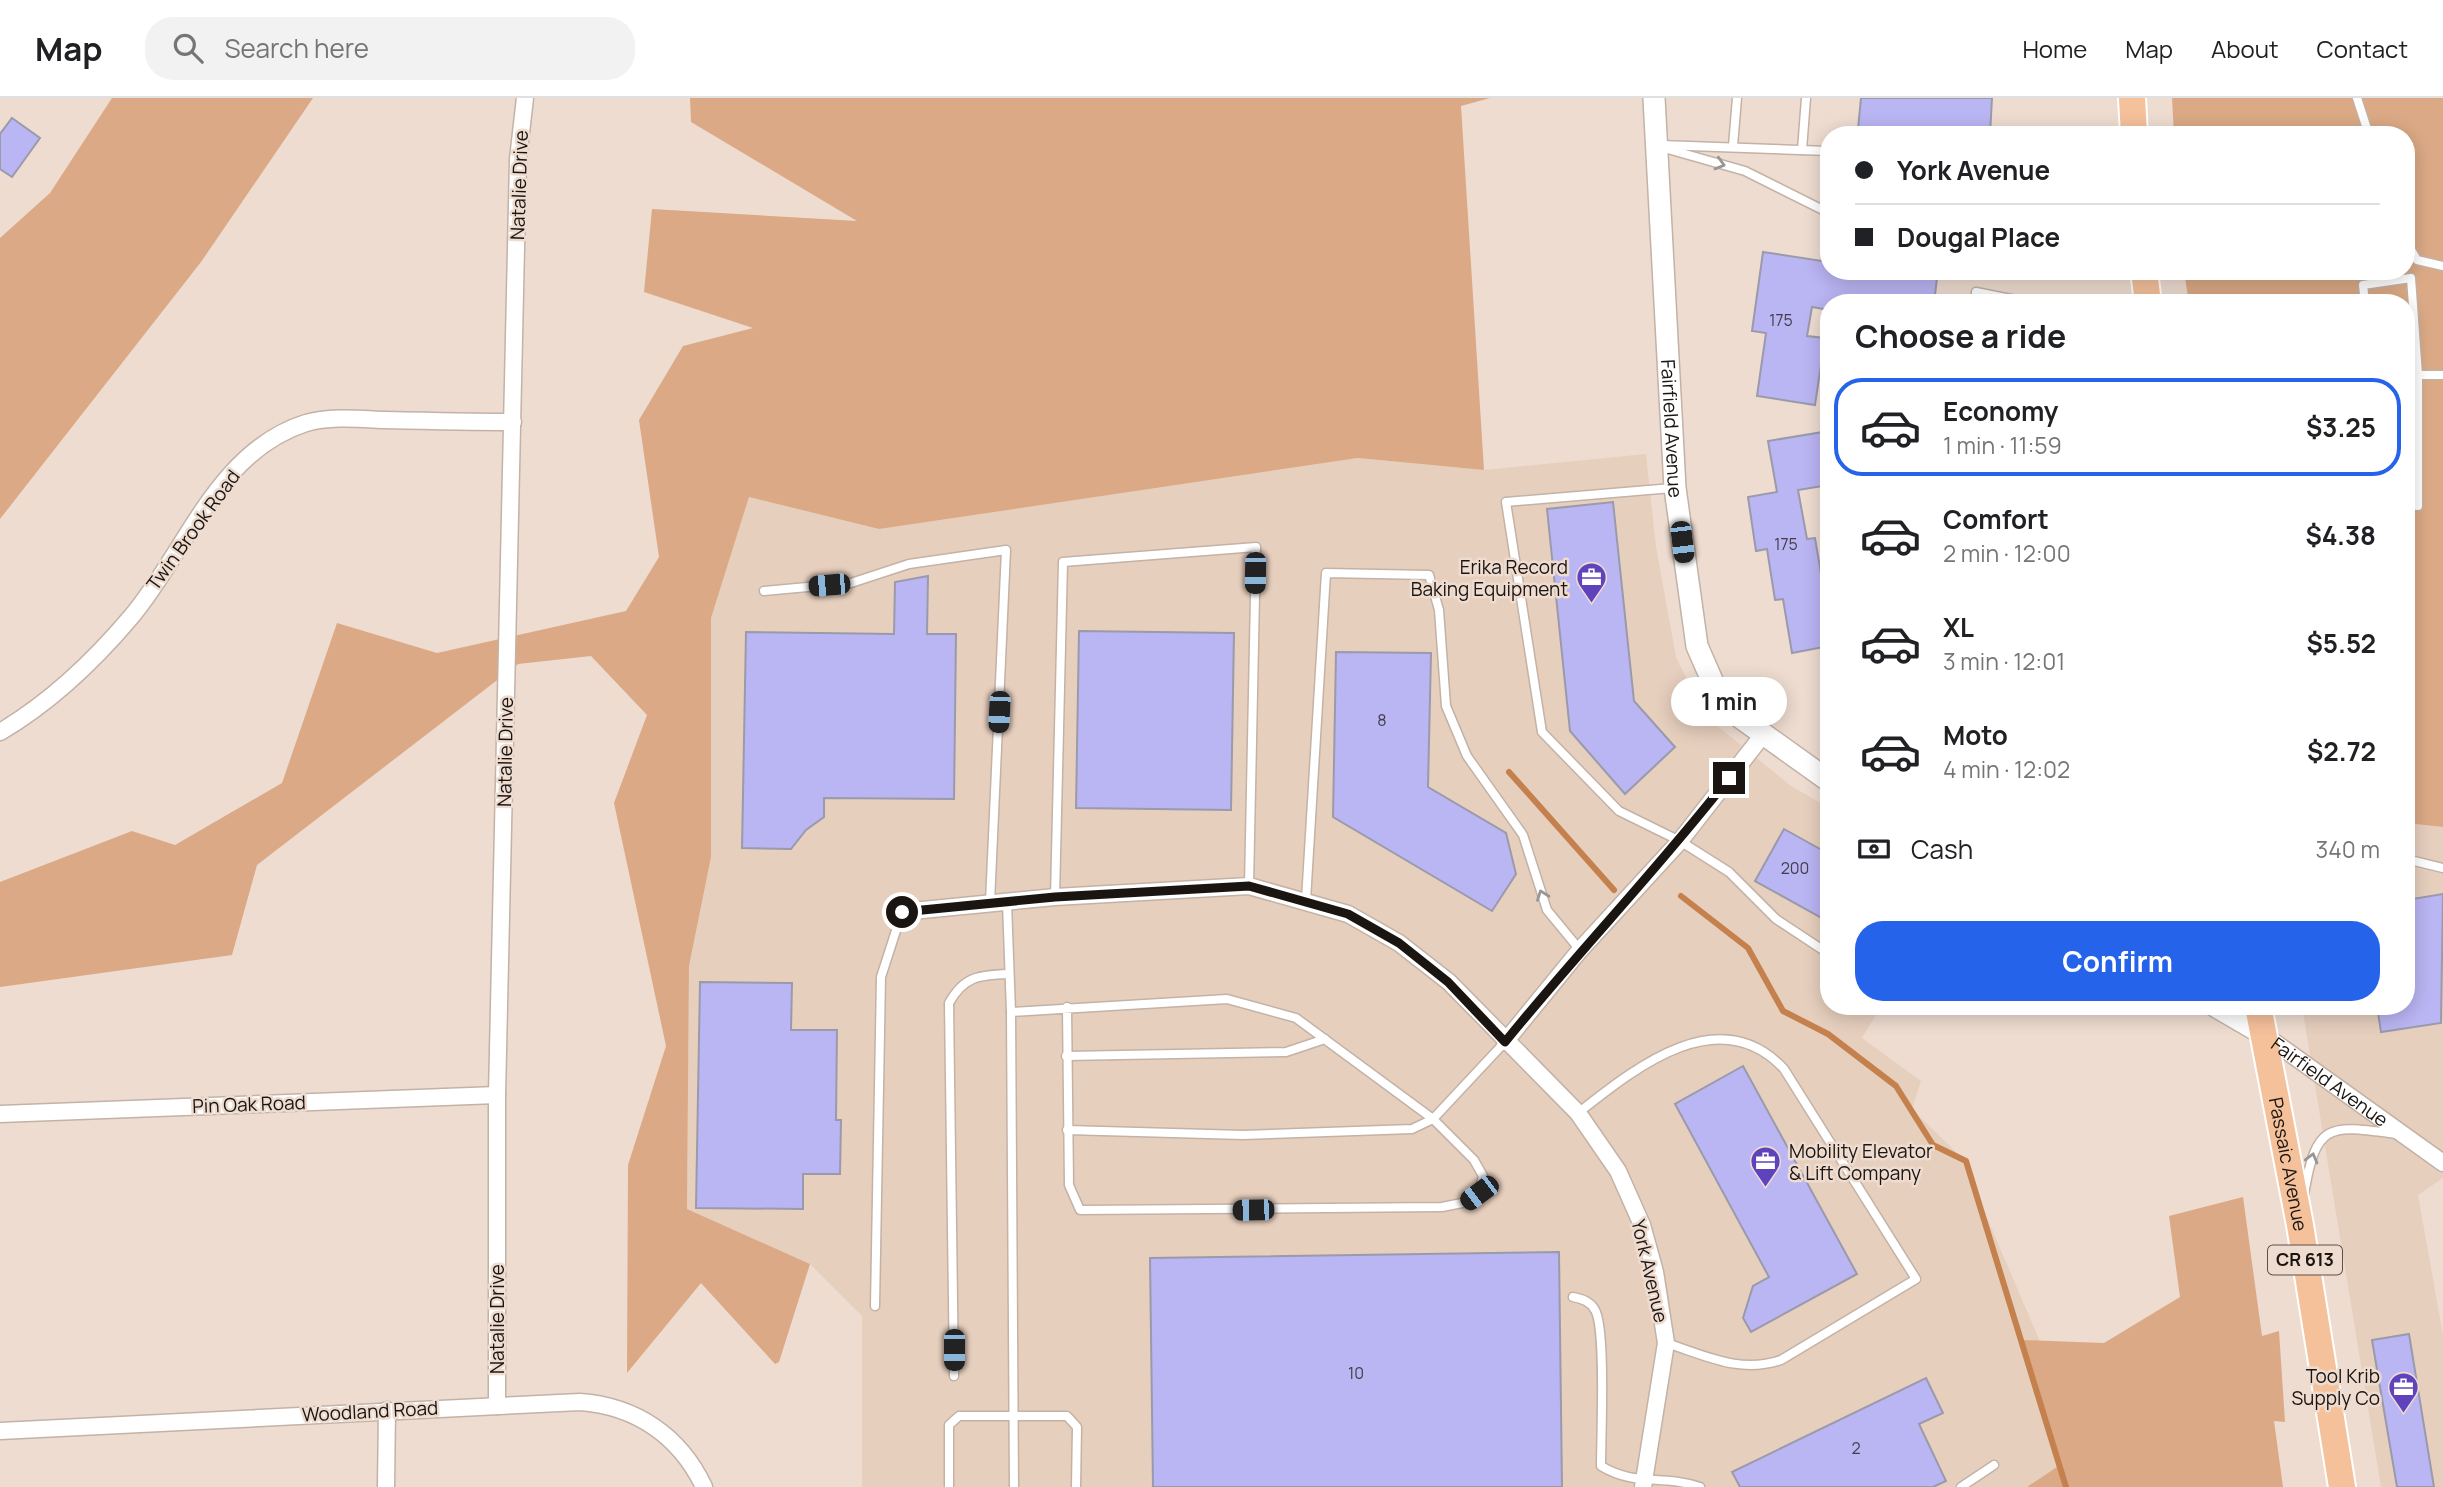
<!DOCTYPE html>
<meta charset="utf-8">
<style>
:root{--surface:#fff;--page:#f2f2f2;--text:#202124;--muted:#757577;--line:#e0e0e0;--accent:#2563eb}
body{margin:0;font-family:Manrope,sans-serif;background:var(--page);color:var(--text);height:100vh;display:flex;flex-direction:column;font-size:26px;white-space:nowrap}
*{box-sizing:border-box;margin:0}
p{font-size:23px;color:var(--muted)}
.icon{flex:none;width:38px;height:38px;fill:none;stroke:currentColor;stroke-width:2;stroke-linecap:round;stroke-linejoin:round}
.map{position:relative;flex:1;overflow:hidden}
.panel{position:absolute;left:1820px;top:196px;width:595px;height:721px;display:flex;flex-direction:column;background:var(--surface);border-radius:28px;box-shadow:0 4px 18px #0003}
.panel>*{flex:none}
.hud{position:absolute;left:1820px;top:28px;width:595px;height:154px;border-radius:28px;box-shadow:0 4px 18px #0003;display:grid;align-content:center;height:154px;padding:0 35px;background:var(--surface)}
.end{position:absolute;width:32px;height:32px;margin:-16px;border:9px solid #1b1511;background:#fff;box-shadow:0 0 0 4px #fff}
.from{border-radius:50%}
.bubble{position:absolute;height:49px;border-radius:24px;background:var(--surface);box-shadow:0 4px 18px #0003;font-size:23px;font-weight:700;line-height:49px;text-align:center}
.car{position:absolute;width:21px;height:42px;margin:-21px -10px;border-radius:9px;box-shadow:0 0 5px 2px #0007;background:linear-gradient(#222 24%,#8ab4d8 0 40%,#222 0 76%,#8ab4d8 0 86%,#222 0)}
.hud b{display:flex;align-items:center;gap:24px;height:66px;font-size:26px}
.hud b+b{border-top:2px solid var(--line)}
.hud i{width:18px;height:18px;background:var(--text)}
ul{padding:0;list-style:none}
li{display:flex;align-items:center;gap:21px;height:98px;margin:0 14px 10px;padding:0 21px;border:4px solid transparent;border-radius:28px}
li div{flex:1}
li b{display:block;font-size:26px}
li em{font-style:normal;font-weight:700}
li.on{border-color:var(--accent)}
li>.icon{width:63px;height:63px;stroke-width:1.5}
h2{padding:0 35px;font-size:32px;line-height:84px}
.pay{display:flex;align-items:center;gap:18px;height:77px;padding:0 35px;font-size:26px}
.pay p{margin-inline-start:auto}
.primary-button{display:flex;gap:14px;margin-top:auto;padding:14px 35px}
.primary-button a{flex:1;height:80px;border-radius:28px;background:var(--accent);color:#fff;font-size:28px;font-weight:700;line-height:80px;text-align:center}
header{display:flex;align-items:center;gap:42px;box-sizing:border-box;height:98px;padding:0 35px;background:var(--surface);border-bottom:2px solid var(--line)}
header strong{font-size:33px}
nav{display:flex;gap:38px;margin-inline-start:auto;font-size:24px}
.search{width:490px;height:63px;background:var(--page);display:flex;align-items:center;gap:18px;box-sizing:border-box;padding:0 24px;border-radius:28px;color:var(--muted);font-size:26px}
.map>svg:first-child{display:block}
.built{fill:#e7cfbe}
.green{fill:#dba985}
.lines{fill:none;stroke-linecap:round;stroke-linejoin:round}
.stream{stroke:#c4804d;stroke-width:6}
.building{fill:#bab5f3;stroke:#9a9aab;stroke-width:2}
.service-casing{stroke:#c3b2a6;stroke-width:11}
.minor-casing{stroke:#c3b2a6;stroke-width:19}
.tertiary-casing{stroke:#c3b2a6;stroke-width:24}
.primary-casing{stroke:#fff;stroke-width:30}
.service{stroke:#fff;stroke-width:8}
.minor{stroke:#fff;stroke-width:16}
.tertiary{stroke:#fff;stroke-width:21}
.primary{stroke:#f5c19b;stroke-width:26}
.oneway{stroke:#989694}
.route{stroke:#1b1511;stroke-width:9}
.labels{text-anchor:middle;stroke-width:5;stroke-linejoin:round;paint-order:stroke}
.number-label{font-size:16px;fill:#433d4a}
.shield{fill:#eedcd0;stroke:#5a514a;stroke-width:2}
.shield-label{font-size:18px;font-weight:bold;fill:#1b1511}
.street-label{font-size:19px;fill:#1b1511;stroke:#eedcd0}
.poi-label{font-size:19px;fill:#1b1511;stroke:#eedcd0;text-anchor:end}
</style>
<header>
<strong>Map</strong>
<div class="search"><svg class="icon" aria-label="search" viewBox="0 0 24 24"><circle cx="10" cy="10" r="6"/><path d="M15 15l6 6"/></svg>Search here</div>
<nav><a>Home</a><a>Map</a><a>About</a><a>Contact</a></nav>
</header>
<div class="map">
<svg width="2443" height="1389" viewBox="0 0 2443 1389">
<rect width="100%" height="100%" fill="#eedcd0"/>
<g class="built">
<path d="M1646,356L1656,449L1676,559L1704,617L1791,688L1829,710V908H1881L1862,940L1921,983L1912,1011L1961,1059L2086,1351L2033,1389H862V1218L810,1166L687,1111L689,868L711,759V519L749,399L879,431L1359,360L1484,372Z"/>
<path d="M2406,725L2443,729V1080L2418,1097L2443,1237V1389H2381L2302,908H2406Z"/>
</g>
<g class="green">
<path d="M112,0H313L201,164L0,421V140L50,95Z"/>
<path d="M690,0H1490L1461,8L1484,372L1358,360L879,431L749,399L711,520V759L689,868L687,1111L810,1166L779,1264L775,1266L701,1185L627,1275L628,1067L666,948L614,705L647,617L591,558L518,566L257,767L232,857L0,889V784L132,733L175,747L282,685L337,525L437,555L626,513L659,459L639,322L683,248L753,230L644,194L652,111L857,123L691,24Z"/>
<path d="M2172,0H2443V729L2406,725V205H2189L2184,173H2406V37H2174Z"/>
<path d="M2243,1099L2262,1238L2279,1233L2285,1324L2274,1323L2283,1389H2027L2060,1367L2022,1242L2104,1245L2180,1199L2169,1118Z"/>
</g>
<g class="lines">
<g class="stream">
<path d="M1509,674L1614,792"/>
<path d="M1681,798L1748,850L1783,913L1828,936L1896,988L1933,1047L1966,1063L2066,1389"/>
</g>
</g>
<g class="building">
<path d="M1861,0H1992L1990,37H1900V34L1858,31Z"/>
<path d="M12,20L40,40L12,79L0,71V36Z"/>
<path d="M1763,154L1829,164V173H1893L1937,180L1934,205H1829V212L1812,209L1807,238L1825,240L1815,307L1757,298L1766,235L1752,233Z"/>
<path d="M1823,334L1829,387L1798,392L1807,441L1815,440L1824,493L1829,492V548L1792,555L1783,501L1775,502L1767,451L1756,453L1748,399L1777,394L1768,343Z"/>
<path d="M1613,404L1634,603L1675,649L1625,696L1570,633L1547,411Z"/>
<path d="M928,478L927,536H956L954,701L824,700V719L806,732L791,751L742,750L746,534L894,536L895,484Z"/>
<path d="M1079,533L1234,535L1231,712L1076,710Z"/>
<path d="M1336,554L1431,555L1428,689L1506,735L1516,776L1492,813L1333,719Z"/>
<path d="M1784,731L1829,756V824L1755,783Z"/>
<path d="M2443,796L2441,925L2381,934L2377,908H2406V802Z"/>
<path d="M700,884L792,885L791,932H837L836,1022H841L840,1076H803V1111L696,1110Z"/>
<path d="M1743,968L1857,1176L1751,1234L1743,1220L1753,1188L1769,1179L1675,1006Z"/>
<path d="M1559,1154L1562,1389H1153L1150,1160Z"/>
<path d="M2409,1236L2434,1389H2397L2372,1242Z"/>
<path d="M1926,1280L1943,1315L1919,1326L1946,1383L1933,1389H1740L1732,1374Z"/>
</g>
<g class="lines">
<defs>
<g id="service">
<path d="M2357,0L2369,37"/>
<path d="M1661,47L1829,53"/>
<path d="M1657,48L1745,73L1829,115"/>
<path d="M1733,48L1737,0"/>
<path d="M1802,52L1806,0"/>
<path d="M2406,143L2417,162L2443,168"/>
<path d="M1975,205L1976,194L2031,205"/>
<path d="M2365,205L2363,187L2411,180L2418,277V408L2406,406"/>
<path d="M2418,277H2443"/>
<path d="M1672,390L1506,404L1542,634L1619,713L1680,743L1729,774L1776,821L1829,856"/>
<path d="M764,493L851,485L909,466L1006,452L990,804"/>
<path d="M2406,761L2443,770"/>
<path d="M1055,799L1063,464L1256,449L1249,788"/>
<path d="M1306,802L1326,475L1429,477L1439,512L1446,608L1467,658L1523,737L1547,812L1580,852"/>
<path d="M1007,805L1011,914L1014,1389"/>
<path d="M1011,914L1227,901L1296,920L1433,1021L1474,1062L1483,1078L1479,1095L1467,1104L1442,1109L1080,1112L1069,1087L1067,909"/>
<path d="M1066,958L1286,954L1325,941"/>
<path d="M1578,1015C1634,971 1719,901 1784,971L1916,1181L1781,1262C1740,1276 1707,1258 1666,1245"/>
<path d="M1067,1032L1243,1037L1412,1031L1433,1021L1505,944"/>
<path d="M2304,1097C2316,1023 2329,1027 2397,1036"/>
<path d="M1573,1199C1582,1201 1590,1203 1595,1212C1606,1230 1601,1340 1601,1368C1636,1389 1662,1376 1700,1389"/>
<path d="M875,1208L881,879L902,814"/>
<path d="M954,1278L949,905C964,878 980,877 1008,876"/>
<path d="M949,1389V1327L959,1318H1067L1077,1329L1076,1389"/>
<path d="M1961,1389L1994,1367"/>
</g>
<g id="minor">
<path d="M0,634C51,604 93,564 131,519C186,454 217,353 306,325C330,318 360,321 385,322C428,323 471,324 513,324"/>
<path d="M902,814L1055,799L1249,788L1348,816L1399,845L1449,884L1578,1015L1618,1073L1642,1127L1655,1174L1666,1245L1643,1389"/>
<path id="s1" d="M2263,936L2443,1065"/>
<path d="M1505,944L1580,852L1680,743L1762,638"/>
<path d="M0,1016L497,997"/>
<path d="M497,1308V997L518,61L525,0"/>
<path d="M0,1333L580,1304C636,1308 680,1338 704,1389"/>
<path d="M386,1389L387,1312"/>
</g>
<g id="tertiary">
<path id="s2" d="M1654,0L1675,390L1697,548L1714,587L1734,615L1829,683"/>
<path d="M2215,908L2263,936"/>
</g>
<g id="primary">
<path d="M2132,0L2134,37"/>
<path d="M2144,173L2148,205"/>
<path id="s3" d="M2258,908L2300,1127L2342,1389"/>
</g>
</defs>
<use href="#service" class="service-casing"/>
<use href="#minor" class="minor-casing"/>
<use href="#tertiary" class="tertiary-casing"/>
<use href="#primary" class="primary-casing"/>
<use href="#service" class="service"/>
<use href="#minor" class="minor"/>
<use href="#tertiary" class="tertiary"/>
<use href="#primary" class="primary"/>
</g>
<defs><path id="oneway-chevron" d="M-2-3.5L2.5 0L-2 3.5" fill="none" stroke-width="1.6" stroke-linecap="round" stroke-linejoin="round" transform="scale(1.75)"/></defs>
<g class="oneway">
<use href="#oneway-chevron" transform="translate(1720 66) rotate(16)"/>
<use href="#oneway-chevron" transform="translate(1542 797) rotate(-110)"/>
<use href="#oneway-chevron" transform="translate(2312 1060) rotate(-75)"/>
</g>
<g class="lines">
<path class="route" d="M902,814L1055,799L1249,788L1348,816L1399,845L1448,884L1505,944C1578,854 1658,771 1729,680"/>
</g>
<defs>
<symbol id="office-pin" viewBox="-11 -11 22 30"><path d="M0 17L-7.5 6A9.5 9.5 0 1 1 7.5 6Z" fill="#5e43bc" stroke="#eedcd0"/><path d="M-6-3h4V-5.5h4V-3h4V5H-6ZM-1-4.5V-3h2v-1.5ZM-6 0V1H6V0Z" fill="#fff"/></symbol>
</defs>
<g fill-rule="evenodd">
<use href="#office-pin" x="1574" y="462" width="35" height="47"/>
<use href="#office-pin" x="1748" y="1046" width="35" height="47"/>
<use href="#office-pin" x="2386" y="1272" width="35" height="47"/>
</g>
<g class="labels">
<g class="number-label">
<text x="1781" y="228">175</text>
<text x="1786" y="452">175</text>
<text x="1382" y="628">8</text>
<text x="1795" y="776">200</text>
<text x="1356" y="1281">10</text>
<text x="1856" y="1356">2</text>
</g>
<rect class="shield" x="2268" y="1147.5" width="74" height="29" rx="5"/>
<g class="shield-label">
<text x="2305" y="1168">CR 613</text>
</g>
<g class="street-label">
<text transform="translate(519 87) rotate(-88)" y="7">Natalie Drive</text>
<text dy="7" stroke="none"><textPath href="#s2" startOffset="331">Fairfield Avenue</textPath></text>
<text transform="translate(193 432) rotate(-54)" y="7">Twin Brook Road</text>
<text transform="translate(505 654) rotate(-89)" y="7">Natalie Drive</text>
<text dy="7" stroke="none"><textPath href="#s1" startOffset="82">Fairfield Avenue</textPath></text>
<text transform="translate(249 1006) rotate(-2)" y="7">Pin Oak Road</text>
<text dy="7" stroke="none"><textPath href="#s3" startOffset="161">Passaic Avenue</textPath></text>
<text transform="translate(1650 1173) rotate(77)" y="7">York Avenue</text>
<text transform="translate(497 1221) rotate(-90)" y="7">Natalie Drive</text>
<text transform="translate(370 1313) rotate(-3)" y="7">Woodland Road</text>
</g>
<g class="poi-label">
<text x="1568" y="476">Erika Record<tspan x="1568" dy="22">Baking Equipment</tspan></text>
<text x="1789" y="1060" text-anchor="start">Mobility Elevator<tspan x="1789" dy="22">&amp; Lift Company</tspan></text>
<text x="2380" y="1285">Tool Krib<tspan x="2380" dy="22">Supply Co</tspan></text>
</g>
</g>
</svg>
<i class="end from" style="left:902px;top:814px"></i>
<i class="end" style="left:1729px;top:680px"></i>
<div class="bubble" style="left:1671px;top:579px;width:116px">1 min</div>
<i class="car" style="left:1682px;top:444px;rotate:173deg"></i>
<i class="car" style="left:1255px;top:475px;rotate:181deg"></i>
<i class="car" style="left:829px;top:487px;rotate:265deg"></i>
<i class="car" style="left:999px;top:614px;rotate:183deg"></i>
<i class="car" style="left:1479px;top:1095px;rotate:233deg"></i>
<i class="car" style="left:1253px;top:1112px;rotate:269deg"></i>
<i class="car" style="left:954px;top:1252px;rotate:180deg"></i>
<div class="hud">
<b><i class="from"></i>York Avenue</b>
<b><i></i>Dougal Place</b>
</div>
<section class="panel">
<h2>Choose a ride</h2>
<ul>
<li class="on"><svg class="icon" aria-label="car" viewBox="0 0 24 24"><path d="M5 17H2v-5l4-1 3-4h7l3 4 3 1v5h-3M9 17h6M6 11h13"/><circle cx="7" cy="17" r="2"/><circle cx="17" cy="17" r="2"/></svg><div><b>Economy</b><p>1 min · 11:59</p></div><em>$3.25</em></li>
<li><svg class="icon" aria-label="car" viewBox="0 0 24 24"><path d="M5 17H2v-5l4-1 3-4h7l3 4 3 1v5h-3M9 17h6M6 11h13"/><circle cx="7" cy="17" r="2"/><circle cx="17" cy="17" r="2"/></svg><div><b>Comfort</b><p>2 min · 12:00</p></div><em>$4.38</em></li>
<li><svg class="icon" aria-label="car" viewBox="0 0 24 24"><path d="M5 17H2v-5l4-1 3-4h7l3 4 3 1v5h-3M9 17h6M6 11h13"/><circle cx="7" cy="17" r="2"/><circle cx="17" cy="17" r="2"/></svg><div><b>XL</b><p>3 min · 12:01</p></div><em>$5.52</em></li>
<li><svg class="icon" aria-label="car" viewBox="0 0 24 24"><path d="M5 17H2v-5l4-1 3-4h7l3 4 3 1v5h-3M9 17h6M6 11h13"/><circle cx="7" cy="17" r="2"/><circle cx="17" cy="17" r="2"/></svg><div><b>Moto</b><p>4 min · 12:02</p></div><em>$2.72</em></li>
</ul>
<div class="pay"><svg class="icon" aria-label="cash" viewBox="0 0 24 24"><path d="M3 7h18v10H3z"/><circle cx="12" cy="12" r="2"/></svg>Cash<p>340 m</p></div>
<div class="primary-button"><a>Confirm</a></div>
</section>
</div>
